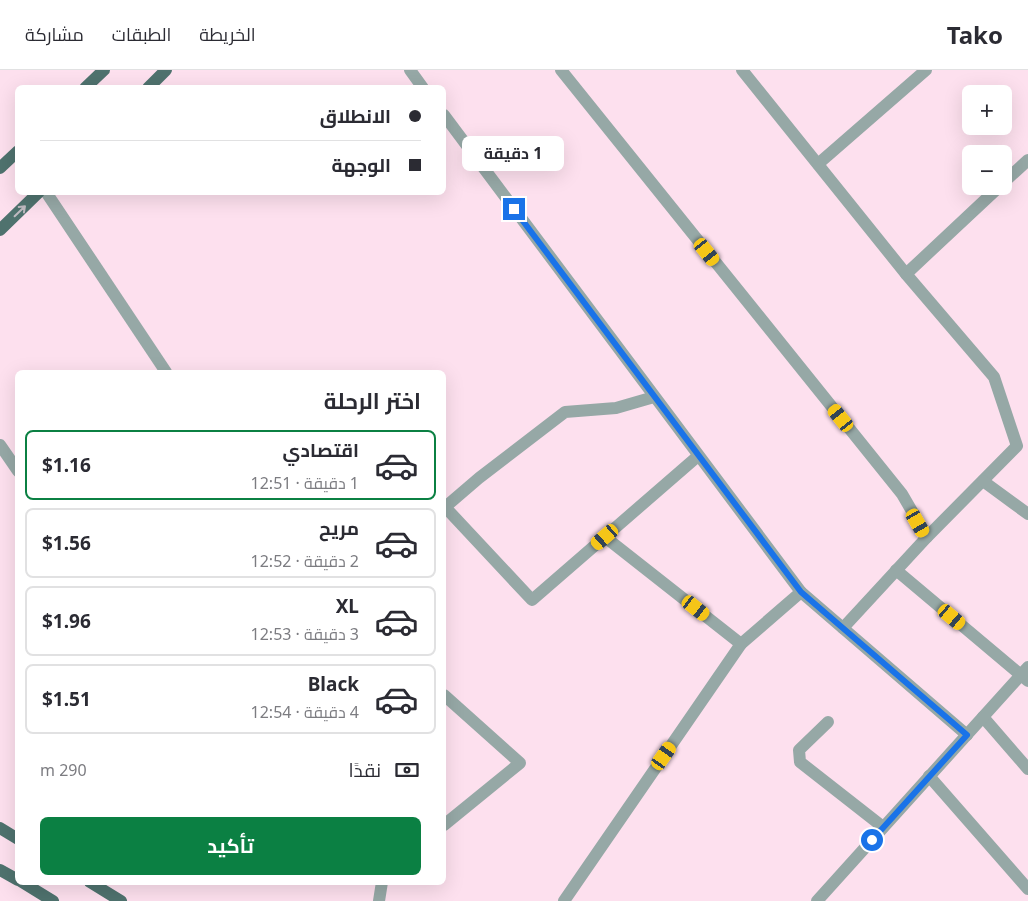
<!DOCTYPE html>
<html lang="ar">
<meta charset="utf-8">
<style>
:root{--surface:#fff;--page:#f2f2f3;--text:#2b2b33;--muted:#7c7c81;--line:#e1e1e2;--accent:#0b8043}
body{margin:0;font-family:"Noto Sans",Cairo,sans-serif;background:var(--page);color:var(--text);direction:rtl;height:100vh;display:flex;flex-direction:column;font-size:19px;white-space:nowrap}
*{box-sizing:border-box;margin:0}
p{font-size:16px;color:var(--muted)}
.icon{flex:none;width:28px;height:28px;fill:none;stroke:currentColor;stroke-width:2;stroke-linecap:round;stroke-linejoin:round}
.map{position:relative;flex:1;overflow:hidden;direction:ltr}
.details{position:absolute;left:15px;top:300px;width:431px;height:515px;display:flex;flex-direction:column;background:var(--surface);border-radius:8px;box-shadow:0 5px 20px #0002;direction:rtl}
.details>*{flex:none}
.banner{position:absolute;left:15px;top:15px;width:431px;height:110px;border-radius:8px;box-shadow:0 5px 20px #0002;direction:rtl;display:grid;align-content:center;height:110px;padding:0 25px;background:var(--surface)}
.buttons{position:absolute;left:962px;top:15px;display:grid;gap:10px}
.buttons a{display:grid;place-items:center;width:50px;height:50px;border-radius:8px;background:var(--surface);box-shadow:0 5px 20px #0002;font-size:25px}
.end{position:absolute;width:22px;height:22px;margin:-11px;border:6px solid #1a73e8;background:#fff;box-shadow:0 0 0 2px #fff}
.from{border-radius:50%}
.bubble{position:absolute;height:35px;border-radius:8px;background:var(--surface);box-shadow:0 5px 20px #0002;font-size:16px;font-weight:700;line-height:35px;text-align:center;direction:rtl}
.car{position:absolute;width:15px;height:30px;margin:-15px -8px;border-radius:6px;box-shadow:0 0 4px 1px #0007;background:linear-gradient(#f5c518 24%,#345 0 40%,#f5c518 0 76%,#345 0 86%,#f5c518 0)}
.banner b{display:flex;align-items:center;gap:18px;height:48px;font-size:19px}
.banner b+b{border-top:1px solid var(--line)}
.banner i{width:12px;height:12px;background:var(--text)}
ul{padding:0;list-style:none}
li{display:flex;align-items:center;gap:15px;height:70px;margin:0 10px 8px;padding:0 15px;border:2px solid var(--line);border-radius:8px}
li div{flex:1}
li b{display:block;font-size:19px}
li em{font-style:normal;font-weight:700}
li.selected{border-color:var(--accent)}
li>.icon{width:45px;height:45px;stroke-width:1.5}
h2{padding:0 25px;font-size:22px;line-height:60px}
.pay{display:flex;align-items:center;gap:12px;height:55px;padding:0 25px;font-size:19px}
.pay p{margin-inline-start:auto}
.button{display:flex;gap:10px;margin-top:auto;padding:10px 25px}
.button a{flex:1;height:58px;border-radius:8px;background:var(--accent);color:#fff;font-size:20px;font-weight:700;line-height:58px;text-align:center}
header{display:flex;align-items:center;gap:30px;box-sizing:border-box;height:70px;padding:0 25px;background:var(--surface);border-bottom:1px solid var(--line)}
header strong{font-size:24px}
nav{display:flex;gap:28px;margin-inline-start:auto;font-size:18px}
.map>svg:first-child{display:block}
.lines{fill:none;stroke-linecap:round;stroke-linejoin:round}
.minor{stroke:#96a8a6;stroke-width:12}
.major{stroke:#4f726e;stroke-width:12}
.oneway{stroke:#c0bac1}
.route{stroke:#1a73e8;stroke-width:6}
</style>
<header>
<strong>Tako</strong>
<nav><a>الخريطة</a><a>الطبقات</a><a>مشاركة</a></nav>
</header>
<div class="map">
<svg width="1028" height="831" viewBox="0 0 1028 831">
<rect width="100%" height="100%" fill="#fde0ee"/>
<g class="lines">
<g class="minor">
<path d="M410,0L423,18"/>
<path d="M561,0L902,424L927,467L1017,376L994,307L906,204L742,0"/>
<path d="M444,45L801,522L741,574L564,831"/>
<path d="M818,94L926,0"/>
<path d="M1004,112L1028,90"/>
<path d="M46,122L166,302"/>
<path d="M906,204L1000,116"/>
<path d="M0,375L18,401"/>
<path d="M983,411L1028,444"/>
<path d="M445,437L532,530L698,386"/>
<path d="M444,438L479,408L565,342L616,338L654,327"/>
<path d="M605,467L741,574"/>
<path d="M896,500L1028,611"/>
<path d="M801,522L967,665"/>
<path d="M843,558L927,467"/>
<path d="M444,625L520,693L444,755"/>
<path d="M983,647L1028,699"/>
<path d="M828,652L799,680L800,692L883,757"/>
<path d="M929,706L1028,819"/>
<path d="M379,831L382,812"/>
<path d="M817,831L1028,597"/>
</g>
<g class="major">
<path d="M85,18L104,0"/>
<path d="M148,18L166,0"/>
<path d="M0,98L18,81"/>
<path d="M0,160L39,122"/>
<path d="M0,758L18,769"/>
<path d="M0,800L18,810"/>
<path d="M22,812L53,831"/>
<path d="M90,812L121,831"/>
</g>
</g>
<defs><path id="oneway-shaft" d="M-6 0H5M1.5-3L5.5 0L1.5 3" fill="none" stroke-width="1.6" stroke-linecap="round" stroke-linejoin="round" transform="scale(1.25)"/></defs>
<use class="oneway" href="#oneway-shaft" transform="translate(20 141) rotate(-44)"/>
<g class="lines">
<path class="route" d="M514,139L801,522L967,665L872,770"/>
</g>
</svg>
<div class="buttons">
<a>+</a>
<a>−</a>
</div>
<i class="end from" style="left:872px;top:770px"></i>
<i class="end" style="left:514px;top:139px"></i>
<div class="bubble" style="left:462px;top:66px;width:102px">1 دقيقة</div>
<i class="car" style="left:707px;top:182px;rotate:141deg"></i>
<i class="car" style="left:841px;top:348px;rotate:321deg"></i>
<i class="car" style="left:918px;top:453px;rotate:150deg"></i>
<i class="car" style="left:605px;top:467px;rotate:229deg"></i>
<i class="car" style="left:696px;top:538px;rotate:128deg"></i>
<i class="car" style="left:952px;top:547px;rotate:130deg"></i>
<i class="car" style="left:664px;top:686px;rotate:35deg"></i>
<div class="banner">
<b><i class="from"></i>الانطلاق</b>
<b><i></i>الوجهة</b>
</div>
<section class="details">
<h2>اختر الرحلة</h2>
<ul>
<li class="selected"><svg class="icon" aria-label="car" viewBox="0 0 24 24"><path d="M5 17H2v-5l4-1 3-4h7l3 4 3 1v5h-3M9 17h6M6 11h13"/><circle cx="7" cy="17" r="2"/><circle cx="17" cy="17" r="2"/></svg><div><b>اقتصادي</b><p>1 دقيقة · 12:51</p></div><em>$1.16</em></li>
<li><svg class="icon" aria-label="car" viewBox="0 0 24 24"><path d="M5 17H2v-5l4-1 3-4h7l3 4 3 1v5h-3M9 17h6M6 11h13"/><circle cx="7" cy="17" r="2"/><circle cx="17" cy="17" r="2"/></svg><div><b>مريح</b><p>2 دقيقة · 12:52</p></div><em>$1.56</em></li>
<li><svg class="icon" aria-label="car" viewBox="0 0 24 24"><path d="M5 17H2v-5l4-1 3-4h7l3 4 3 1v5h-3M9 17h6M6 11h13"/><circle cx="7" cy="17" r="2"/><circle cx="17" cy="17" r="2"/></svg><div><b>XL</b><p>3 دقيقة · 12:53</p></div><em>$1.96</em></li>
<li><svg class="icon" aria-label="car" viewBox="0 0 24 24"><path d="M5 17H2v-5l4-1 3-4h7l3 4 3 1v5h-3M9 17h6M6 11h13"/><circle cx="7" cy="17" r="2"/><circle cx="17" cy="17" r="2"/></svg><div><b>Black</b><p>4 دقيقة · 12:54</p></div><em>$1.51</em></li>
</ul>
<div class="pay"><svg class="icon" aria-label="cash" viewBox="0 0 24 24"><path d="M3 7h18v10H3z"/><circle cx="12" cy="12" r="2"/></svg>نقدًا<p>290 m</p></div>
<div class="button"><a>تأكيد</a></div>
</section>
</div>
